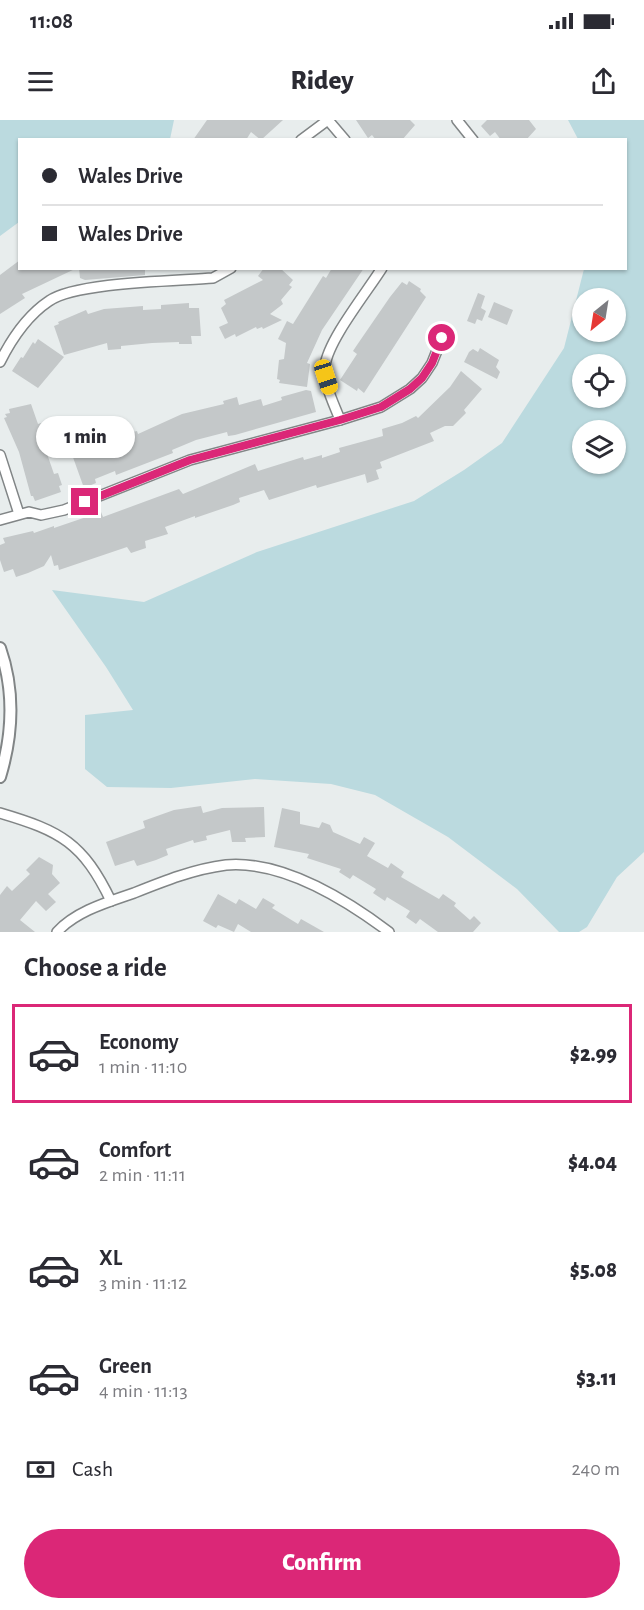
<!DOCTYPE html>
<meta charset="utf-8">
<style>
:root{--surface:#fff;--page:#f2f2f3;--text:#2b2b33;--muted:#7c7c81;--line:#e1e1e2;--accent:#db2777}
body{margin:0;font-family:"Alegreya Sans",sans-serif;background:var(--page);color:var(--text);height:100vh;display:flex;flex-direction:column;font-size:22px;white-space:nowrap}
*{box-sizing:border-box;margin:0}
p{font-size:20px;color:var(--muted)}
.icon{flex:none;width:33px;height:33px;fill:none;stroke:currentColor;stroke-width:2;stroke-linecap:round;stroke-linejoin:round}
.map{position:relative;height:812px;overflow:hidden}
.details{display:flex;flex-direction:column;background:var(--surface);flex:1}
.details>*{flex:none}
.top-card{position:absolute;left:18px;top:18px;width:609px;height:132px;border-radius:0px;box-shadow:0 2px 4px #0004;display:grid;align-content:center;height:132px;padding:0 24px;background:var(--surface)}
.needle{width:39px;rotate:210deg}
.fabs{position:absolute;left:572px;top:168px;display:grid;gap:12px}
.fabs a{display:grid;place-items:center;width:54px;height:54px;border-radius:50%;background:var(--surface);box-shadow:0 2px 4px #0004;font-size:30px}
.end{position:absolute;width:27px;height:27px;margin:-14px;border:8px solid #db2777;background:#fff;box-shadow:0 0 0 3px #fff}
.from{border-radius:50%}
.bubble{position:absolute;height:42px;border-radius:21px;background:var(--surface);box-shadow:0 2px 4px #0004;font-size:20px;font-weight:800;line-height:42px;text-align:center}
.car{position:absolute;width:18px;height:36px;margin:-18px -9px;border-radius:8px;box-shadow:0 0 4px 2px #0007;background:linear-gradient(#f5c518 24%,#345 0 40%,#f5c518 0 76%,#345 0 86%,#f5c518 0)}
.top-card b{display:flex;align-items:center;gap:21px;height:57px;font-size:22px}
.top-card b+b{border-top:2px solid var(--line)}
.top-card i{width:15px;height:15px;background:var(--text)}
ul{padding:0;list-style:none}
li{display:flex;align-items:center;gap:18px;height:99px;margin:0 12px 9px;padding:0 12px;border:3px solid transparent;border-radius:0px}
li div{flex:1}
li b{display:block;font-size:22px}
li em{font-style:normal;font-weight:800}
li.on{border-color:var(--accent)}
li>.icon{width:54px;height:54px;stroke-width:1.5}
h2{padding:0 24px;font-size:27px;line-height:72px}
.pay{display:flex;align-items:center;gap:15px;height:66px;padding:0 24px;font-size:22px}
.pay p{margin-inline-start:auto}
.cta{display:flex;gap:12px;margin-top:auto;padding:12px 24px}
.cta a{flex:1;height:69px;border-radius:36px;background:var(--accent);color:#fff;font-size:24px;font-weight:800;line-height:69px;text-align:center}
.status{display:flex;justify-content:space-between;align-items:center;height:42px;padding:0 30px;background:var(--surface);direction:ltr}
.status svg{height:16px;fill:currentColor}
header{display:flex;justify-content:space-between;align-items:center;height:78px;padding:0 24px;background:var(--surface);font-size:27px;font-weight:800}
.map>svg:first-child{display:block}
.green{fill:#bbdadf;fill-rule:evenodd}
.building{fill:#c4c8c9}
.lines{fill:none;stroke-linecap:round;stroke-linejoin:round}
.minor-casing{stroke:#818586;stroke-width:12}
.tertiary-casing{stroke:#818586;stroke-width:14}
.minor{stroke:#fff;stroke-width:9}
.tertiary{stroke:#fff;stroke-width:10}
.route{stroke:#db2777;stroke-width:8}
</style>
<div class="status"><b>11:08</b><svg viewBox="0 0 49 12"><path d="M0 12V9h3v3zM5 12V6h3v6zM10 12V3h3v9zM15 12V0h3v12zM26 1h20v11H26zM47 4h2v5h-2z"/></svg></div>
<header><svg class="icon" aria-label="menu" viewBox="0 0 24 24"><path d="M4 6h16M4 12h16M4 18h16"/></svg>Ridey<svg class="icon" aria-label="share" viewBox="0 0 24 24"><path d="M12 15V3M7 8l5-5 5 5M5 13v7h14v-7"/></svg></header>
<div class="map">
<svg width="644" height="812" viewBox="0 0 644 812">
<rect width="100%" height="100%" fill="#e8eded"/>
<g class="green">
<path d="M0,0H174L170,19L20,20L19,102L0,116Z"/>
<path d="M568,0H644V732L617,757L587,807L579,812H559L517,769L448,717L375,675L331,664L255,659L171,668L107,667L85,649V595L133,590L106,547L52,470L144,482L257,432L414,381L464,350L502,323L564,228L584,149L626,148V20L578,19ZM582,178H615V212H582ZM582,244H615V278H582ZM582,310H615V344H582Z"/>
</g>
<g class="building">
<path d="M207,0H283L261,20L251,12L246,20H193Z"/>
<path d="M356,0H410L415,5L402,20H376L372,15L368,18Z"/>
<path d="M487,0H529L536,9L526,20H501L495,12L490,16L481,6Z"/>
<path d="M20,140V148H77L22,174L25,178L0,194V155Z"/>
<path d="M79,148H145V155L85,160L80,158Z"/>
<path d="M264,148H280L293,160L289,165L292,167L281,180L283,184L270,194L282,200L263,209L262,207L257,209L256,207L236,217L235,214L225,219L219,207L228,203L221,188L226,184L224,180L263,160L258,156Z"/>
<path d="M332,148H364L322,210L307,243L310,244L307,267L279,263L280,260L277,259L279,240L284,239L286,223L278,219L287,201L293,204L323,156L326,158Z"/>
<path d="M409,161L421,169L420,171L426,177L364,273L358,268L357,271L340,260L357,234L353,231L357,225L390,177L402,162L407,165Z"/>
<path d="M478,173L485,176L481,188L486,191L482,201L477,199L475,204L467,201Z"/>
<path d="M494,182L513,190L507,205L488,197Z"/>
<path d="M189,183V188H199L201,216H191L192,224H179V222L152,223L121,226V229L108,230L107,223L64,235L54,206L59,204L58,202L86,190L88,194L104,189L143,186V190L161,189V185Z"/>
<path d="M38,219L64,237L38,268L12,251L21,237L23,238L33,222L35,224Z"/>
<path d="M480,228L499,240L496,247L500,252L497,259L464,242L469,232L473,229L478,232Z"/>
<path d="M461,251L482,269L464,290L466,293L453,306H445L430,313L434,321L380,342L382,348L376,350L379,359L367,363L365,354L317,368L316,365L269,380L264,370L239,378L240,382L233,385L195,398V396L165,407L168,414L145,421L146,428L131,433L127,427L59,450L58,445L54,446L51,435L44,446L28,453L16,457L13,449L4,452L0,440V425L5,423L3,418L33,411L34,413L54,406V408L101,392L103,397L179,369L183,374L255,344L258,351L303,337L304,340L322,335V338L340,332L339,328L383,316L382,309L402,303L416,296L418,298L450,267Z"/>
<path d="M306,270L311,271L316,292L235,315L228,316L227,312L196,320L172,330L173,333L116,355L115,351L95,359L96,363L84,368L70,329L111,310L114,317L137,311L138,314L182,294L224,284L223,281L237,277L239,285L261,279L263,286L282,280L281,277Z"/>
<path d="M31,284L38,304L44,302L50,322L44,325L54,354L58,353L62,365L59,366L61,372L35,381L33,376H31L19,332L4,298L7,297L5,294L10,293L9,289Z"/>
<path d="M201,686L203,693L222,688L264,687L265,717L245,718L246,722H232L230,710L206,716L207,720L194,723L193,720L166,729L168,735L156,740L137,746L134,740L115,746L106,722L145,708L143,701L174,690Z"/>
<path d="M282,688L300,692V704L319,708L322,702L330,705L333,712L360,724L364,717L375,723L367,736L388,748L391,743L404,752L401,757L439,779L443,774L456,783L454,786L470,800L474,796L481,803L473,812H438L420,799L416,804L406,797L410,791L387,777L385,781L373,773L376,769L353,755L350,759L339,752L341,749L307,738L309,734L274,727Z"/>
<path d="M39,737L53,745L52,754L60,763L48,774L56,782L46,791L36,781L20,800L35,812H0V775L7,766L12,771L30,754L26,750Z"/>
<path d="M218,774L236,784L239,779L256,789L263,778L275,785L272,788L298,804L301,799L324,812H251L238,804L234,812L218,805L216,808L203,801Z"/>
</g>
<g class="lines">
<defs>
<g id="minor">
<path d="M328,0L345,20"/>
<path d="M457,0L473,20"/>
<path d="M301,20L328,0"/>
<path d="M0,242C11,220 28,195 49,181C76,162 176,161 213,158L231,148"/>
<path d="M340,300C334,284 323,263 325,246C328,220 367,172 382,148"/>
<path d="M0,335L19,394"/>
<path d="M0,400L29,392L41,395L64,390L190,340L340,300L381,287L410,269L422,258L432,243L442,218"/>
<path d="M0,693C61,711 83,723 111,781"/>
<path d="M57,812C76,791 108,782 134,773C164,761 194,749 226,745C283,740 345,779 389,812"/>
</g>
<path id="tertiary" d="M0,528C15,571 13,614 0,657"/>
</defs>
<use href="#minor" class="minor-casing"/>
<use href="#tertiary" class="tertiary-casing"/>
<use href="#minor" class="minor"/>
<use href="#tertiary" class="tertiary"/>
</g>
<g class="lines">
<path class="route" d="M85,382L190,340L340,300L381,287L410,269L422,258L432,243L442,218"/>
</g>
</svg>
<div class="fabs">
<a><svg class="needle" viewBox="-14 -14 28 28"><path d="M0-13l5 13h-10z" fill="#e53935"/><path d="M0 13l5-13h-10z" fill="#7c7c81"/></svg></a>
<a><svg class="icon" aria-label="locate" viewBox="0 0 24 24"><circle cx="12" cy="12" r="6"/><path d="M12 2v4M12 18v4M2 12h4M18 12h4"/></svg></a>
<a><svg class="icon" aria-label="layers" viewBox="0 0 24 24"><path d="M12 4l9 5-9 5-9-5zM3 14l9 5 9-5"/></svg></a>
</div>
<i class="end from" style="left:442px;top:218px"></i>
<i class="end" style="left:85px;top:382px"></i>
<div class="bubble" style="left:36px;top:296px;width:99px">1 min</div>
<i class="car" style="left:326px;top:257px;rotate:162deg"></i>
<div class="top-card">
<b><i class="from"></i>Wales Drive</b>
<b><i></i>Wales Drive</b>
</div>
</div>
<section class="details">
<h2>Choose a ride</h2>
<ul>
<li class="on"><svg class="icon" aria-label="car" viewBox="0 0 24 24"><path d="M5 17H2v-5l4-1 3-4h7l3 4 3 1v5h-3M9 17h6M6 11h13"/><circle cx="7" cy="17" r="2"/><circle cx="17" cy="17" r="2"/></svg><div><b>Economy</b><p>1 min · 11:10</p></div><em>$2.99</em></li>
<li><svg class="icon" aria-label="car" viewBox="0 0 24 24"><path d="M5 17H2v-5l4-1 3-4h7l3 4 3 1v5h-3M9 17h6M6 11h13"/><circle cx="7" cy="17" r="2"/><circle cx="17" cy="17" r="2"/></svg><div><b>Comfort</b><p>2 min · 11:11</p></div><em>$4.04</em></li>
<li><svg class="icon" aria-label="car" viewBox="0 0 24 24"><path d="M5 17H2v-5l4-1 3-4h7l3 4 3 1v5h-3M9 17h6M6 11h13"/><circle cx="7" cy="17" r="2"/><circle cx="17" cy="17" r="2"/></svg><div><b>XL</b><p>3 min · 11:12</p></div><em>$5.08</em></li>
<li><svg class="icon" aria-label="car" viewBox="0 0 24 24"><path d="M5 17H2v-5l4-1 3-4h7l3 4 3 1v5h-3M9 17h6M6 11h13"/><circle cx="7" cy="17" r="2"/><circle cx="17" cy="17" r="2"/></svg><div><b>Green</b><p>4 min · 11:13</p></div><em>$3.11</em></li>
</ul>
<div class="pay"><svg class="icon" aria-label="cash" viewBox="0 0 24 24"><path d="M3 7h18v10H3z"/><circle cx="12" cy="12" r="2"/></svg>Cash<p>240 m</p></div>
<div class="cta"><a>Confirm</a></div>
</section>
